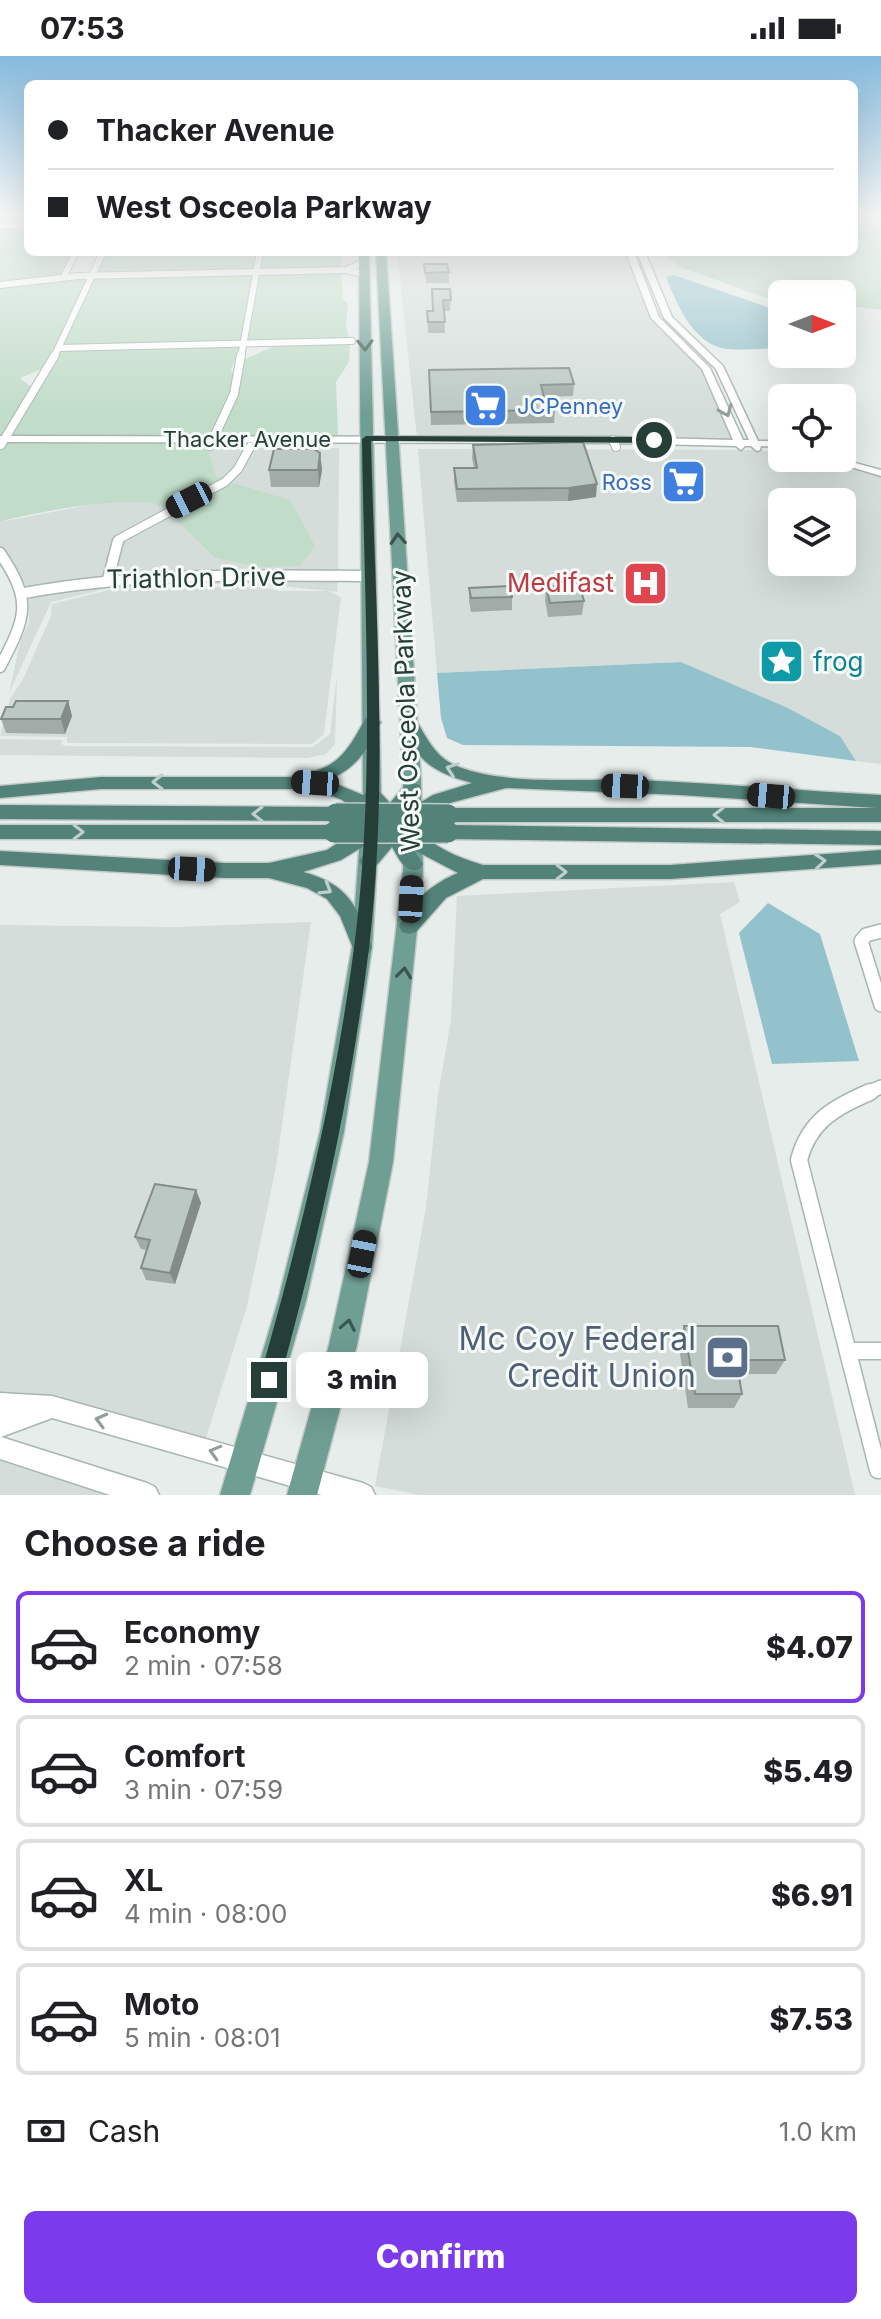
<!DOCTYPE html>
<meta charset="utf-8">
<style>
:root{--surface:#fff;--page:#f2f2f2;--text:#202124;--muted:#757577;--line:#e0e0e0;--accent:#7c3aed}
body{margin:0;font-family:Inter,sans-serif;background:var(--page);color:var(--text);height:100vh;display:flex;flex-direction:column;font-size:30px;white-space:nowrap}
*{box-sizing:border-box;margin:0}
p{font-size:26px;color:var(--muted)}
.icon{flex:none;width:44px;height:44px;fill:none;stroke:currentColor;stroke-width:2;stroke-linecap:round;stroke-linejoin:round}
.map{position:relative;height:1439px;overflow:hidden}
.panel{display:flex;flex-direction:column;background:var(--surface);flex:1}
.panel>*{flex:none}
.guide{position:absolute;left:24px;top:24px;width:834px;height:176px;border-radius:12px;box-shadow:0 8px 32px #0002;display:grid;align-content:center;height:176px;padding:0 24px;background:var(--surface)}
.needle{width:52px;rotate:90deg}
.controls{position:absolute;left:768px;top:224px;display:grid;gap:16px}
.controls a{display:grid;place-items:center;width:88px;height:88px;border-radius:12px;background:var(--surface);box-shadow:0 8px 32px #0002;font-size:40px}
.end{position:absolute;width:36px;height:36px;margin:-18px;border:10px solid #263e38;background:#fff;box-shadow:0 0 0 4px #fff}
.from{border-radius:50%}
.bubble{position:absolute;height:56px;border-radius:12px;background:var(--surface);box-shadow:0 8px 32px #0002;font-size:26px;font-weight:800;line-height:56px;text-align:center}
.car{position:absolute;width:24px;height:48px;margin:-24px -12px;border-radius:10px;box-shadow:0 0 6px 2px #0007;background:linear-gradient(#222 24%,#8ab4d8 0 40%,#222 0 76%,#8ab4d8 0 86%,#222 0)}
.guide b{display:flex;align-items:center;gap:28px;height:76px;font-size:30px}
.guide b+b{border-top:2px solid var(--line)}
.guide i{width:20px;height:20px;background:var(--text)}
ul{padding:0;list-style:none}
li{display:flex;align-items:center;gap:24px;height:112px;margin:0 16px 12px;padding:0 8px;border:4px solid var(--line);border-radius:12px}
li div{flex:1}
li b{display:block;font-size:30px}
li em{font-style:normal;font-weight:800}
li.on{border-color:var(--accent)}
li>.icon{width:72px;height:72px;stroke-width:1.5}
h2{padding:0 24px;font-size:36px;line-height:96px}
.pay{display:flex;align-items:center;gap:20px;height:88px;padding:0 24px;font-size:30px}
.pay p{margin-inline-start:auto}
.cta{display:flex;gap:16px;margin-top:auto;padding:16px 24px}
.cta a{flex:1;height:92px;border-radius:12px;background:var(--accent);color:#fff;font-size:32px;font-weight:800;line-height:92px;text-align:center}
.status{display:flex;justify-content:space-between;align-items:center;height:56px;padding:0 40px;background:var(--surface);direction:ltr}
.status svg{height:22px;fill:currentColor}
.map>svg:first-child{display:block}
.built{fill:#d4ddd9;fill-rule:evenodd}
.green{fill:#c1dcc9}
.water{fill:#94c2cc}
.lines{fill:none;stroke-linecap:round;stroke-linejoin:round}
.minor-far4-casing{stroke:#a9b5b1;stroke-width:8}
.minor-far3-casing{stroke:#a9b5b1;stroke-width:10}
.minor-far2-casing{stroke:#a9b5b1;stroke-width:13}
.minor-far1-casing{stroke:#a9b5b1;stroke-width:16}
.minor-casing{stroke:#a9b5b1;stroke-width:19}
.tertiary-casing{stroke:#a9b5b1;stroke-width:3}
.secondary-casing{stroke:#a5b8b2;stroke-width:3}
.primary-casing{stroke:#c2c9c7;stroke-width:3}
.trunk-casing{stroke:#c2c9c7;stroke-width:3}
.minor-far4{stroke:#fff;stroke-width:6}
.minor-far3{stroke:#fff;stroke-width:8}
.minor-far2{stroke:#fff;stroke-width:10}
.minor-far1{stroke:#fff;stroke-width:13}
.minor{stroke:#fff;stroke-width:16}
.tertiary{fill:#fff;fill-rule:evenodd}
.secondary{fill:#fff;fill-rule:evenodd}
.primary{fill:#6f9e93;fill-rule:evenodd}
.trunk{fill:#528278;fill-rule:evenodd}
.trunk-bridge-casing{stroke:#c2c9c7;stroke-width:24;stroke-linecap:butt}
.trunk-bridge{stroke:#528278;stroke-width:21}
.wall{fill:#a1aca8}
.shaded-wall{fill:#838c88}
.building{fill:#bbc8c3;stroke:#838c88;stroke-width:2}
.oneway{stroke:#38564f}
.oneway2{stroke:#929e9c}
.oneway3{stroke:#bdd0cb}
.route{fill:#263e38}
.labels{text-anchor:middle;stroke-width:6;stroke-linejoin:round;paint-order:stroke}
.far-shop-label{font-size:22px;fill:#366cbe;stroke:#f6faf8;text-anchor:start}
.far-street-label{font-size:22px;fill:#263e38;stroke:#f6faf8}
.street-label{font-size:26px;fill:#263e38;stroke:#f6faf8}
.health-label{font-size:26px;fill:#be3a42;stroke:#f6faf8;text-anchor:end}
.culture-label{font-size:26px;fill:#0d838f;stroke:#f6faf8;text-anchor:start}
.near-service-label{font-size:32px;fill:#4e5e75;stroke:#f6faf8;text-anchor:end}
</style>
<div class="status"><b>07:53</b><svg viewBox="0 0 49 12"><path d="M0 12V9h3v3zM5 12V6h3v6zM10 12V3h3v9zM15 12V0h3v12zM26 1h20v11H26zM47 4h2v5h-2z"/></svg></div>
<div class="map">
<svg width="881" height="1439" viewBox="0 0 881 1439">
<rect width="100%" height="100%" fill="#e6edea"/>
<g class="built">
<path d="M397,196H627L648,255L661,274L702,313L734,383L417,381Z"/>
<path d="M339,384V388L224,389L223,392H245L233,413L223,423L216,420L209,397L211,387Z"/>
<path d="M254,392H339L338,518L115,520L119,492L124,483L169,457L215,502L259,511L241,430L230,426L242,414Z"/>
<path d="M418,393L757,394L782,396V402L821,403L881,419V708L856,705L840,680L788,652L681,606L437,617ZM782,446H842V506H782Z"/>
<path d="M115,444L159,448L165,453L115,482L109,492L105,521L28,533L0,492V466Z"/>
<path d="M338,523L337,536L263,528H126L51,546L9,637L20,587L29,566V538L107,525Z"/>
<path d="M125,530L262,531L279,535H328L341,541L324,678L312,688L67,687V681L0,680L10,643L23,623L51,560L52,548Z"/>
<path d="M337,619L335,688L326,698L307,702L0,699V683L63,684L61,688L66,690L313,691L330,678Z"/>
<path d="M734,826L740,846L720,858L855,1439H420L375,1430L426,1152L438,1039L451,964L457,840Z"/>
<path d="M311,866L276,1111L247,1250L206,1382L61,1343V1339L53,1341L0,1338V869L176,871Z"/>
<path d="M0,1404L109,1439H0Z"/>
</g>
<g class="green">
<path d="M854,161L881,170V254L842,249V238H782V247L775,245L680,211L663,198L854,196Z"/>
<path d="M0,170L28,171V196H73L60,220L0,229Z"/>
<path d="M106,196H257L253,215L96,218Z"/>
<path d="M263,196H342L341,213L260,215Z"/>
<path d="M341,216L343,243L348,248L346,268L349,283L248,286L259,217Z"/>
<path d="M253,217L240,286L62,290L95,220Z"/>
<path d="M88,221L44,312L20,322L32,332L0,381V231Z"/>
<path d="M350,286L349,306L336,326L338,380L218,381L238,338L244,304L278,288Z"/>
<path d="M239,289L231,315L234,317L230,338L209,381H10L61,293Z"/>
<path d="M319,384L211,387L209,397L216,420L223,423L165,453C146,435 28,457 0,466V385Z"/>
<path d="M230,426L290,444L315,490L300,510L259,511L215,502L169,457Z"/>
</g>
<g class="water">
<path d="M674,219L782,256V292C767,292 731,296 718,291C690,281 676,246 666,221Z"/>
<path d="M681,606L788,652L840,680L856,705L750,691L463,689L447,682L441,662L437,617Z"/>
<path d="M768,847L820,878L859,1005L772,1008L739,877Z"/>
</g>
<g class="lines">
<defs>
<g id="minor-far4">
<path d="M0,169L28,170"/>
<path d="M364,206L346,214L364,218"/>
<path d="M64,220L76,196"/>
<path d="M0,229L78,220L346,214"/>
<path d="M58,292L352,285"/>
<path d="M54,301L103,196"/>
<path d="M241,301L260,196"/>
</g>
<g id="minor-far3">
<path d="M613,384L616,391"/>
<path d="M1,389L55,299"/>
<path d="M210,390L234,338L241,299"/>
<path d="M118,487L119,483L225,426L238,413L250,391"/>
</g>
<g id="minor-far2">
<path d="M0,497C33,546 26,561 0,611"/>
<path d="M108,523L118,485"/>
<path d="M24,537C139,516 253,519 369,520"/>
</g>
<g id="minor-far1">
<path d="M881,875L866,879L861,885L881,949"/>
<path d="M865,1038L881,1031"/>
</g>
<g id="minor">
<path d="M870,1036C835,1051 809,1065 799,1104L878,1414"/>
<path d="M848,1295H881"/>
</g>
<g id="tertiary">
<path d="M626,196H634L659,261L710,312L743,384H749L716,313L664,262L637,196H645L672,261L723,310L758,385H782V391L761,390L760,394L757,395L751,390H745L741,394L736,390L613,387L0,386V380L613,381L733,384L702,313L651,262Z"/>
<path d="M821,402H837L881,414V420Z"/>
<path d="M0,1337L52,1340L363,1427L371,1431L375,1439H322L52,1362L1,1381L147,1427L155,1431L159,1439H110L0,1403Z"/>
</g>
<path id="secondary" d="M0,157L28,158V162L0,161Z"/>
<g id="primary">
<path d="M359,196H369L381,739L372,891L344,1076L306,1245L250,1439H220L278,1245L320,1076L352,891L363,739Z"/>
<path d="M376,196H386L421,723L423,815L393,1106L357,1289L317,1439H287L329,1289L369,1106L403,815V723Z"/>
</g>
<g id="trunk">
<path d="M372,660L381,666C369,692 356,714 327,724L363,739L372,733L378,734L390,747L406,728H418L421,733L404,756L433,739L472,727C432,716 417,705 400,666L409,660L415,662C427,682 435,702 459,711C510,730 581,722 636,724C718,727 799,735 881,739V766H448L441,764L439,759L441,754L448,752H876L680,739L506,732L446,748L412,770C433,790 455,801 483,809H670L881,794V808L670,823H483L446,842L416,876L409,878L402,876L399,870C411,846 433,827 458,817L414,794L423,808L420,813C404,818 399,802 392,791L376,810H362L359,805L377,782L341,804L303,816C348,828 357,849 372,891L369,897L362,899L355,897L340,860L327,843L307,832L269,822H225L0,809V795L225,807H269L327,794L371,765L342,744L315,733H101L0,742V730L101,721H298C306,716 315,716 323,712C346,702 354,682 366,662Z"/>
<path d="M0,749L336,751L343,753L345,758L343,763L336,765L0,763Z"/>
<path d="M0,769H334L341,771L343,776L341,781L334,783H0Z"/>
<path d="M448,769L881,775V789L448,783L441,781L439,776L441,771Z"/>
</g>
</defs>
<use href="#minor-far4" class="minor-far4-casing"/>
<use href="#minor-far3" class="minor-far3-casing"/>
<use href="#minor-far2" class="minor-far2-casing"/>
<use href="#minor-far1" class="minor-far1-casing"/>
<use href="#minor" class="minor-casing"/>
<use href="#tertiary" class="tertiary-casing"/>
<use href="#secondary" class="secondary-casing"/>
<use href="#primary" class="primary-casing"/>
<use href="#trunk" class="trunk-casing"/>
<use href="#minor-far4" class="minor-far4"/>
<use href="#minor-far3" class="minor-far3"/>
<use href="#minor-far2" class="minor-far2"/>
<use href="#minor-far1" class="minor-far1"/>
<use href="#minor" class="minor"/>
<use href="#tertiary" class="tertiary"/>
<use href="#secondary" class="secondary"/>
<use href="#primary" class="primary"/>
<use href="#trunk" class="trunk"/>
<defs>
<g id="trunk-bridge">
<path d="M336,758L448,759"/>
<path d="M334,776H448"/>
</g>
</defs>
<use href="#trunk-bridge" class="trunk-bridge-casing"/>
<use href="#trunk-bridge" class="trunk-bridge"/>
</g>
<g class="wall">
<path d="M424,208L449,216V227H426Z"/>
<path d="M432,233L451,244L450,255H444L445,277H428L427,255H433Z"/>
<path d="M429,314L574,328L573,340L543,341L545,346L555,354L554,367L431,369Z"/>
<path d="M473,389L596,441L568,445L457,446L454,425V412H474L472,402Z"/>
<path d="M320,397L322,414L319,431H271L269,414Z"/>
<path d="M546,531L584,545L582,559L548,561L545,544Z"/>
<path d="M469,532L512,541V554L471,556L469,545Z"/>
<path d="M68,645L72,660L65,678L6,677L1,663Z"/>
<path d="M196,1134L201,1147L175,1228L146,1224L141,1212L147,1194L141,1193L135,1181Z"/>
<path d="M684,1270L785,1304L776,1318H738L742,1338L734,1352H688L678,1285Z"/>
</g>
<g class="shaded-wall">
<path d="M320,397L322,414L319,431L318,414Z"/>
<path d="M597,428L596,441L568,445L569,432Z"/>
<path d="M68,645L72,660L65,678L61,663Z"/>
<path d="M196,1134L201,1147L175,1228L170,1217Z"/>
</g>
<g class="building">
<path d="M424,208H447L449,216L425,217Z"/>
<path d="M432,233H450L451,244H443L445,266H428L427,255H433Z"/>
<path d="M569,312L574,328L541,329L545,346H553L555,354L431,356L429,314Z"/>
<path d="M583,386L597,428L569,432L457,433L454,412H477L473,389Z"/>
<path d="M274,393H314L320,397L318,414H269Z"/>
<path d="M579,527L584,545L550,547L546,531Z"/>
<path d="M510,530L512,541L471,542L469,532Z"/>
<path d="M16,645H68L61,663H1L6,651H13Z"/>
<path d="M155,1128L196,1134L170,1217L141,1212L150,1184L135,1181Z"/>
<path d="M684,1270H778L785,1304H736L742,1338H695Z"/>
</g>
<defs><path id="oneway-chevron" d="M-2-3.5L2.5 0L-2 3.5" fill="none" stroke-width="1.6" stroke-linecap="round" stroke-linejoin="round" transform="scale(2)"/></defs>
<g class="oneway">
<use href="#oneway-chevron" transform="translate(365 289) rotate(89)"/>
<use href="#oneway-chevron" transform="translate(398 483) rotate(-94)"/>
<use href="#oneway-chevron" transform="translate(404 917) rotate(-83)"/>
<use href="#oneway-chevron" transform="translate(348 1269) rotate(-79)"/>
</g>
<g class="oneway2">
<use href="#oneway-chevron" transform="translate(726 355) rotate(67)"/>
<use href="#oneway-chevron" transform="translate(101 1364) rotate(-165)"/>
<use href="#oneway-chevron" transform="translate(215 1396) rotate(-164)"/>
</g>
<g class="oneway3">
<use href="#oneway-chevron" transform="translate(452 713) rotate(-160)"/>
<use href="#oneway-chevron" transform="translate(158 726) rotate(179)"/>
<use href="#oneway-chevron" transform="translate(258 758) rotate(-180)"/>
<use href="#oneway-chevron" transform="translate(719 759) rotate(-180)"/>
<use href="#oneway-chevron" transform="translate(78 776)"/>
<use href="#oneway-chevron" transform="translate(820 805) rotate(-5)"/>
<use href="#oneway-chevron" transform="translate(561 816)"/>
<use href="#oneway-chevron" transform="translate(326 833) rotate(31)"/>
</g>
<linearGradient id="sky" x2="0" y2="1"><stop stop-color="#86badd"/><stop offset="0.44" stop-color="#f4f7f6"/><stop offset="1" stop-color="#f4f7f6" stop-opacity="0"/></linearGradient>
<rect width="881" height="358" fill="url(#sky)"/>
<path class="route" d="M366,380L654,381L658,384L654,387L371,385C375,553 389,725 369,892C351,1038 319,1182 280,1324L277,1331L269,1334L262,1331L259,1324C300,1182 335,1038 354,892C376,724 364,551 362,383Z"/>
<defs>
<symbol id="supermarket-square" viewBox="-11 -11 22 22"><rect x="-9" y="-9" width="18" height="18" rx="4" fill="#3f7fe0" stroke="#f6faf8"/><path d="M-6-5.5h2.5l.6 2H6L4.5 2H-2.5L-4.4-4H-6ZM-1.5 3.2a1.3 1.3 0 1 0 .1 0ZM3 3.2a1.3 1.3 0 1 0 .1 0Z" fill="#fff"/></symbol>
<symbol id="hospital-square" viewBox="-11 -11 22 22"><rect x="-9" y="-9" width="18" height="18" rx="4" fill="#e0444e" stroke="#f6faf8"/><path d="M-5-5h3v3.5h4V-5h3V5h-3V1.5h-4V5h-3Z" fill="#fff"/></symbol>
<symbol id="sight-square" viewBox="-11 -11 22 22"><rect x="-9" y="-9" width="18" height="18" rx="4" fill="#0f9aa8" stroke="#f6faf8"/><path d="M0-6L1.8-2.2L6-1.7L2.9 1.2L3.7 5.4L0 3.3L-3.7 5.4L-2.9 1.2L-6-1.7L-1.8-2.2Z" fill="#fff"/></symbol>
<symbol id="bank-square" viewBox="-11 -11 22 22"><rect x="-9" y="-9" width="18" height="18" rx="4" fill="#5c6f8a" stroke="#f6faf8"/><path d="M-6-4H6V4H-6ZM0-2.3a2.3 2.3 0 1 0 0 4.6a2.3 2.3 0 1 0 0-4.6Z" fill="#fff"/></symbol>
</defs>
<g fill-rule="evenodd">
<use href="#supermarket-square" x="460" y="324" width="51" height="51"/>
<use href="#supermarket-square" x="658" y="400" width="51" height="51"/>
<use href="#hospital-square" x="620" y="502" width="51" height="51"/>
<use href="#sight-square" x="756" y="580" width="51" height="51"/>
<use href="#bank-square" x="702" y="1276" width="51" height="51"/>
</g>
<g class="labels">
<g class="far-shop-label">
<text x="517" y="358">JCPenney</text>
<text x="652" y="434" text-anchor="end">Ross</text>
</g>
<g class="far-street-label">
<text x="247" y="391">Thacker Avenue</text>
</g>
<g class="street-label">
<text transform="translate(196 522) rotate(-1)" y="9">Triathlon Drive</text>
<text transform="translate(406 655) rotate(-92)" y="9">West Osceola Parkway</text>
</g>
<g class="health-label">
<text x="614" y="536">Medifast</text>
</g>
<g class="culture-label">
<text x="813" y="615">frog</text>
</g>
<g class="near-service-label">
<text x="696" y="1294">Mc Coy Federal<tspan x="696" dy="37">Credit Union</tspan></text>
</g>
</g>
</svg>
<div class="controls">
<a><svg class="needle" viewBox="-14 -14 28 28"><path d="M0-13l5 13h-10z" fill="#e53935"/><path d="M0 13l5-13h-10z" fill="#757577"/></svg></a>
<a><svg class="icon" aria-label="locate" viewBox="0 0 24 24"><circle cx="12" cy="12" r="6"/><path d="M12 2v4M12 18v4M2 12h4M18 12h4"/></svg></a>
<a><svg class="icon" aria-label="layers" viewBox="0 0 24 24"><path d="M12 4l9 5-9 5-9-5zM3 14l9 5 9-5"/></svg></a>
</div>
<i class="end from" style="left:654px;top:384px"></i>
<i class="end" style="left:269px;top:1324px"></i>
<div class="bubble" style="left:296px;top:1296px;width:132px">3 min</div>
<i class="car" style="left:189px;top:444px;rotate:243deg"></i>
<i class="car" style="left:315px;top:727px;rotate:274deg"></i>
<i class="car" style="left:625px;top:730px;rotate:272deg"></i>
<i class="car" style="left:771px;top:740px;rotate:275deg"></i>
<i class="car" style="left:192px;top:813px;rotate:93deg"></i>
<i class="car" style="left:411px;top:843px;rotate:3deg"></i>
<i class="car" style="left:362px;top:1198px;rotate:11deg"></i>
<div class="guide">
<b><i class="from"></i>Thacker Avenue</b>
<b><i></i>West Osceola Parkway</b>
</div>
</div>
<section class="panel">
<h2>Choose a ride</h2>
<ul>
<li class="on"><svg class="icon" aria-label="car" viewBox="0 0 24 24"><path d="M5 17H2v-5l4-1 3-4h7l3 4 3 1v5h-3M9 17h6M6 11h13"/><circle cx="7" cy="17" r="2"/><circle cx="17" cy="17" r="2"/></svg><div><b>Economy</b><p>2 min · 07:58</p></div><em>$4.07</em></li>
<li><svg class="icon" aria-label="car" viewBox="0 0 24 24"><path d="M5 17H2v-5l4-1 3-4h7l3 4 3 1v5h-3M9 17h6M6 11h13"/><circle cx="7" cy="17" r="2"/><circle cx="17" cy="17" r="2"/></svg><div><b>Comfort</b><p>3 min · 07:59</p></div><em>$5.49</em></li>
<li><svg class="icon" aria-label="car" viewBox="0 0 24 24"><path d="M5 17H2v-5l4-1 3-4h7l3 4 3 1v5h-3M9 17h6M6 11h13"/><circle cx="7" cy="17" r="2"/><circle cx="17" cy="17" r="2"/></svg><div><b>XL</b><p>4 min · 08:00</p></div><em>$6.91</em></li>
<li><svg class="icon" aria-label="car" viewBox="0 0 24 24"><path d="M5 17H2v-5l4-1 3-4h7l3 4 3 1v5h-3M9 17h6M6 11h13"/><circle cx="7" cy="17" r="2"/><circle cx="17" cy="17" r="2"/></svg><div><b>Moto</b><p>5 min · 08:01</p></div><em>$7.53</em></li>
</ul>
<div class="pay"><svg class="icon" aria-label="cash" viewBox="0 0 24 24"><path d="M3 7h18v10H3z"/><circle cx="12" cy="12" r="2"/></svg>Cash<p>1.0 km</p></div>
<div class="cta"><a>Confirm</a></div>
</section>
